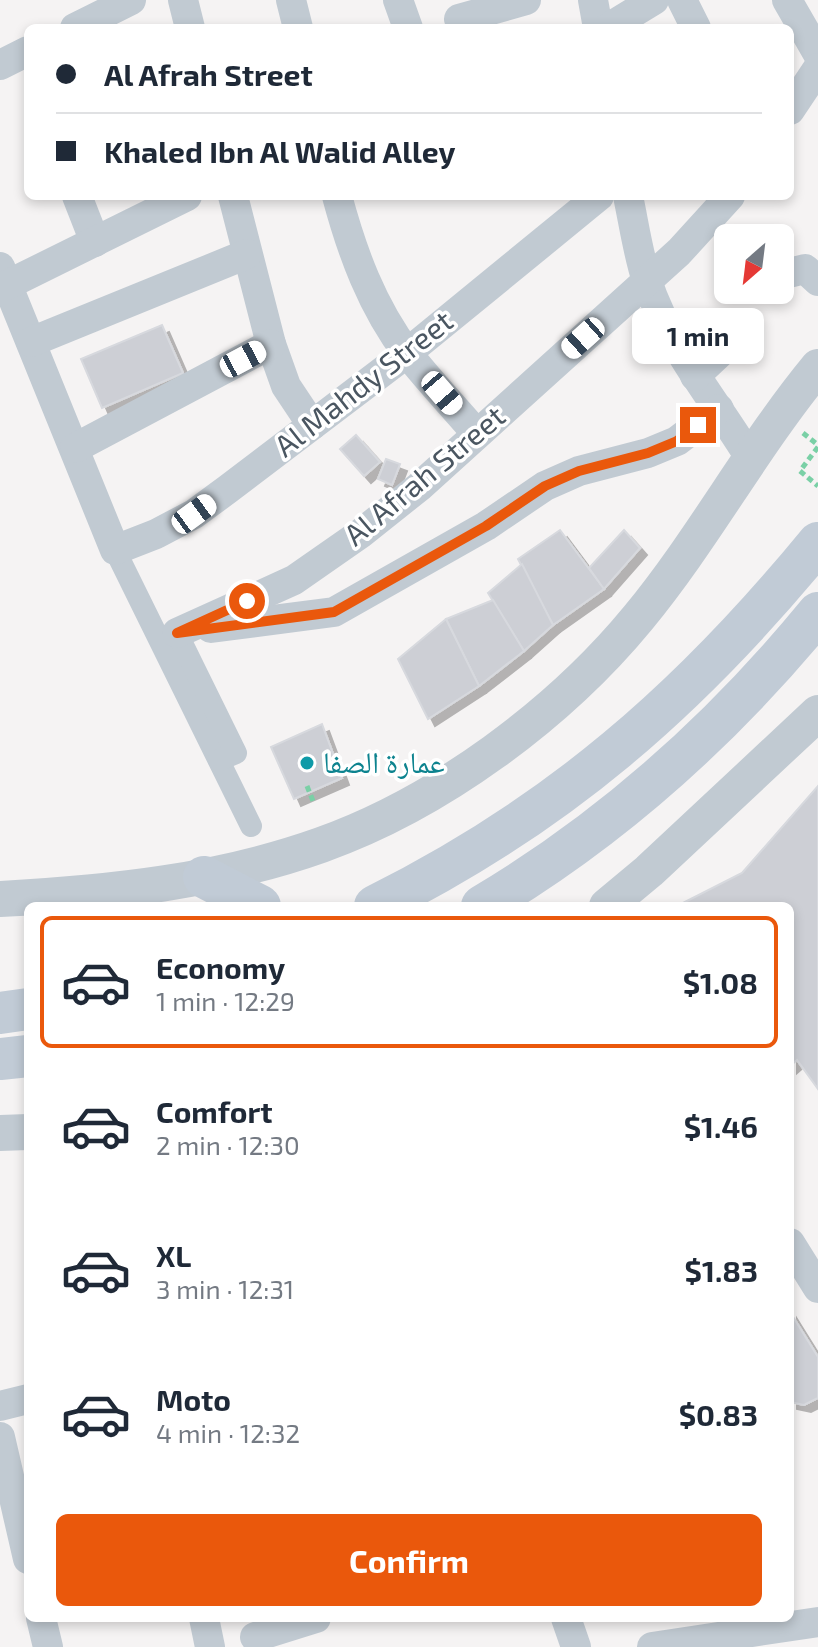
<!DOCTYPE html>
<meta charset="utf-8">
<style>
:root{--surface:#fff;--page:#f6f6f7;--text:#1f2937;--muted:#747a83;--line:#e0e1e3;--accent:#ea580c}
body{margin:0;font-family:"Exo 2","Noto Naskh Arabic",sans-serif;background:var(--page);color:var(--text);height:100vh;display:flex;flex-direction:column;font-size:30px;white-space:nowrap}
*{box-sizing:border-box;margin:0}
p{font-size:26px;color:var(--muted)}
.icon{flex:none;width:44px;height:44px;fill:none;stroke:currentColor;stroke-width:2;stroke-linecap:round;stroke-linejoin:round}
.map{position:relative;flex:1;overflow:hidden}
.details{position:absolute;left:24px;top:902px;width:770px;height:720px;display:flex;flex-direction:column;background:var(--surface);border-radius:12px;box-shadow:0 4px 12px #0003}
.details>*{flex:none}
.hud{position:absolute;left:24px;top:24px;width:770px;height:176px;border-radius:12px;box-shadow:0 4px 12px #0003;display:grid;align-content:center;height:176px;padding:0 32px;background:var(--surface)}
.needle{width:52px;rotate:208deg}
.fabs{position:absolute;left:714px;top:224px;display:grid;gap:16px}
.fabs a{display:grid;place-items:center;width:80px;height:80px;border-radius:12px;background:var(--surface);box-shadow:0 4px 12px #0003;font-size:40px}
.end{position:absolute;width:36px;height:36px;margin:-18px;border:10px solid #ea580c;background:#fff;box-shadow:0 0 0 4px #fff}
.from{border-radius:50%}
.bubble{position:absolute;height:56px;border-radius:12px;background:var(--surface);box-shadow:0 4px 12px #0003;font-size:26px;font-weight:700;line-height:56px;text-align:center}
.car{position:absolute;width:24px;height:48px;margin:-24px -12px;border-radius:10px;box-shadow:0 0 6px 2px #0007;background:linear-gradient(#fff 24%,#345 0 40%,#fff 0 76%,#345 0 86%,#fff 0)}
.hud b{display:flex;align-items:center;gap:28px;height:76px;font-size:30px}
.hud b+b{border-top:2px solid var(--line)}
.hud i{width:20px;height:20px;background:var(--text)}
ul{padding:14px 0 0;list-style:none}
li{display:flex;align-items:center;gap:24px;height:132px;margin:0 16px 12px;padding:0 16px;border:4px solid transparent;border-radius:12px}
li div{flex:1}
li b{display:block;font-size:30px}
li em{font-style:normal;font-weight:700}
li.active{border-color:var(--accent)}
li>.icon{width:72px;height:72px;stroke-width:1.5}
.action{display:flex;gap:16px;margin-top:auto;padding:16px 32px}
.action a{flex:1;height:92px;border-radius:12px;background:var(--accent);color:#fff;font-size:32px;font-weight:700;line-height:92px;text-align:center}
.map>svg:first-child{display:block}
.building{fill:#cdcfd5;stroke:#d7d9de;stroke-width:2;filter:url(#shadow)}
.lines{fill:none;stroke-linecap:round;stroke-linejoin:round}
.path{stroke:#7ad0a6;stroke-width:5;stroke-dasharray:6 4;stroke-linecap:butt}
.pedestrian{stroke:#c1cad2;stroke-width:22}
.minor{stroke:#c1cad2;stroke-width:30}
.tertiary{stroke:#c1cad2;stroke-width:36}
.secondary{stroke:#c1cbd6;stroke-width:42}
.route{stroke:#ea580c;stroke-width:10}
.culture-dot{fill:#0f9aa8;stroke:#fff;stroke-width:3}
.labels{text-anchor:middle;stroke-width:7;stroke-linejoin:round;paint-order:stroke}
.street-label{font-size:30px;fill:#4a5661;stroke:#fff}
.culture-label{font-size:30px;fill:#0d838f;stroke:#fff;text-anchor:start}
</style>
<div class="map">
<svg width="818" height="1647" viewBox="0 0 818 1647">
<defs>
<filter id="shadow"><feDropShadow dx="7" dy="7" stdDeviation="0" flood-color="#0004"/></filter>
</defs>
<rect width="100%" height="100%" fill="#f5f3f3"/>
<g class="building">
<path d="M162,325L183,373L102,408L81,359Z"/>
<path d="M356,435L380,462L364,476L340,449Z"/>
<path d="M386,459L400,464L392,485L378,479Z"/>
<path d="M560,530L604,589L553,625L518,559Z"/>
<path d="M624,530L640,548L604,589L589,568Z"/>
<path d="M522,564L553,625L524,651L488,593Z"/>
<path d="M493,600L524,651L479,686L446,619Z"/>
<path d="M446,619L479,686L428,719L398,659Z"/>
<path d="M322,724L342,778L294,799L271,747Z"/>
<path d="M818,786V1089L797,1060L790,1066V906H677L742,873Z"/>
<path d="M790,1312L818,1357V1398L804,1405L790,1402Z"/>
</g>
<g class="lines">
<g class="path">
<path d="M803,433L818,445"/>
<path d="M818,447L800,471L818,486"/>
<path d="M307,786L313,801"/>
</g>
<g class="pedestrian">
<path d="M115,550L251,826"/>
<path d="M177,633L236,753L219,760"/>
</g>
<g class="minor">
<path d="M183,0L190,28"/>
<path d="M291,0L298,28"/>
<path d="M398,0L408,28"/>
<path d="M593,0L598,28"/>
<path d="M682,0L696,28"/>
<path d="M787,0L818,54"/>
<path d="M459,19L526,0"/>
<path d="M75,28L131,0"/>
<path d="M608,28L654,0"/>
<path d="M0,65L28,51"/>
<path d="M790,110L818,68"/>
<path d="M77,196L95,242"/>
<path d="M233,196L271,344L286,386L312,425"/>
<path d="M337,196C352,252 372,307 408,354C430,382 454,407 477,434"/>
<path d="M628,196C634,224 638,254 647,281C669,347 714,399 750,458"/>
<path d="M780,263L789,273L805,269L818,281"/>
<path d="M0,267L115,550L156,534L194,514L228,489L407,353L599,196"/>
<path d="M7,285L187,196"/>
<path d="M31,342L247,254"/>
<path d="M695,376L744,330"/>
<path d="M75,448L271,344"/>
<path d="M211,628L334,612L486,526L545,486L579,471L648,453L677,441L719,409"/>
<path d="M177,633L294,580L360,534L419,487L679,252L730,196"/>
<path d="M790,1243L818,1288"/>
<path d="M0,1406L28,1399"/>
<path d="M0,1437L28,1559"/>
<path d="M41,1618L48,1647"/>
<path d="M204,1618L210,1647"/>
<path d="M566,1618L576,1647"/>
<path d="M255,1637L316,1618"/>
<path d="M652,1647L818,1622"/>
</g>
<g class="tertiary">
<path d="M0,899C109,893 217,882 321,845C439,803 559,714 638,618C704,538 752,447 818,367"/>
<path d="M607,906L649,871L818,713"/>
<path d="M0,1133L28,1132"/>
</g>
<g class="secondary">
<path d="M204,877L260,906"/>
<path d="M375,906C558,815 689,700 818,543"/>
<path d="M482,906C612,829 722,730 818,613"/>
<path d="M0,1013L28,1009"/>
<path d="M0,1059L28,1056"/>
</g>
</g>
<g class="lines">
<path class="route" d="M247,601L177,633L334,612L486,526L545,486L579,471L648,453L677,441L698,425"/>
</g>
<circle class="culture-dot" cx="307" cy="763" r="8"/>
<g class="labels">
<g class="street-label">
<text transform="translate(364 384) rotate(-38)" y="10">Al Mahdy Street</text>
<text transform="translate(425 476) rotate(-40)" y="10">Al Afrah Street</text>
</g>
<g class="culture-label">
<text x="323" y="773">عمارة الصفا</text>
</g>
</g>
</svg>
<div class="fabs">
<a><svg class="needle" viewBox="-14 -14 28 28"><path d="M0-13l5 13h-10z" fill="#e53935"/><path d="M0 13l5-13h-10z" fill="#747a83"/></svg></a>
</div>
<i class="end from" style="left:247px;top:601px"></i>
<i class="end" style="left:698px;top:425px"></i>
<div class="bubble" style="left:632px;top:308px;width:132px">1 min</div>
<i class="car" style="left:583px;top:338px;rotate:228deg"></i>
<i class="car" style="left:243px;top:359px;rotate:62deg"></i>
<i class="car" style="left:442px;top:393px;rotate:139deg"></i>
<i class="car" style="left:194px;top:514px;rotate:54deg"></i>
<div class="hud">
<b><i class="from"></i>Al Afrah Street</b>
<b><i></i>Khaled Ibn Al Walid Alley</b>
</div>
<section class="details">
<ul>
<li class="active"><svg class="icon" aria-label="car" viewBox="0 0 24 24"><path d="M5 17H2v-5l4-1 3-4h7l3 4 3 1v5h-3M9 17h6M6 11h13"/><circle cx="7" cy="17" r="2"/><circle cx="17" cy="17" r="2"/></svg><div><b>Economy</b><p>1 min · 12:29</p></div><em>$1.08</em></li>
<li><svg class="icon" aria-label="car" viewBox="0 0 24 24"><path d="M5 17H2v-5l4-1 3-4h7l3 4 3 1v5h-3M9 17h6M6 11h13"/><circle cx="7" cy="17" r="2"/><circle cx="17" cy="17" r="2"/></svg><div><b>Comfort</b><p>2 min · 12:30</p></div><em>$1.46</em></li>
<li><svg class="icon" aria-label="car" viewBox="0 0 24 24"><path d="M5 17H2v-5l4-1 3-4h7l3 4 3 1v5h-3M9 17h6M6 11h13"/><circle cx="7" cy="17" r="2"/><circle cx="17" cy="17" r="2"/></svg><div><b>XL</b><p>3 min · 12:31</p></div><em>$1.83</em></li>
<li><svg class="icon" aria-label="car" viewBox="0 0 24 24"><path d="M5 17H2v-5l4-1 3-4h7l3 4 3 1v5h-3M9 17h6M6 11h13"/><circle cx="7" cy="17" r="2"/><circle cx="17" cy="17" r="2"/></svg><div><b>Moto</b><p>4 min · 12:32</p></div><em>$0.83</em></li>
</ul>
<div class="action"><a>Confirm</a></div>
</section>
</div>
